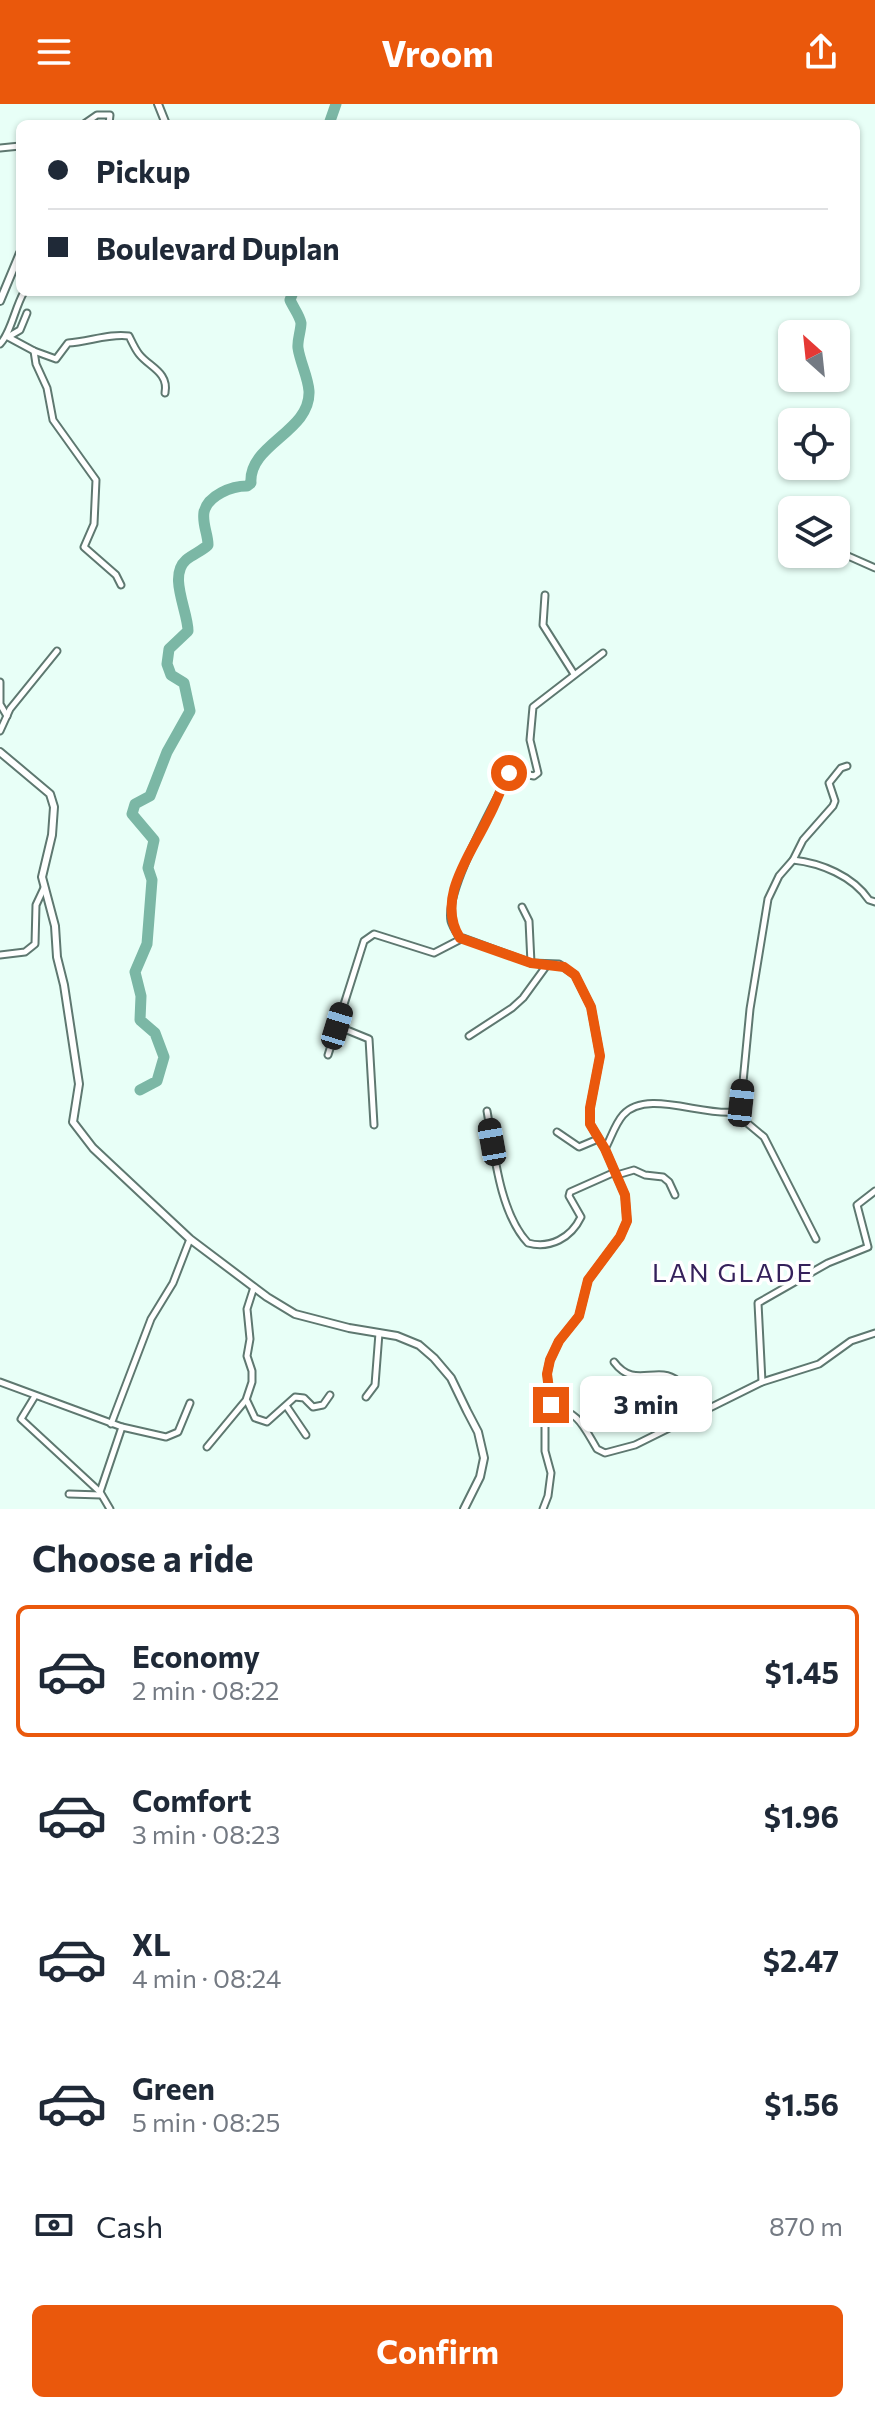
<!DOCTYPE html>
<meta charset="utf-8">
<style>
:root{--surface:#fff;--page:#f2f2f3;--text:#1f2937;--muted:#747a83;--line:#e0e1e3;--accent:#ea580c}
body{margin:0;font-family:Commissioner,sans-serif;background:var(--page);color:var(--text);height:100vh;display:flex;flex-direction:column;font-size:30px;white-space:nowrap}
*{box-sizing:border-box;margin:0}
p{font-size:26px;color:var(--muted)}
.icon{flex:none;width:44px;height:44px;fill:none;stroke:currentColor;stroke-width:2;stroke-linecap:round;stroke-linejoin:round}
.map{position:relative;height:1405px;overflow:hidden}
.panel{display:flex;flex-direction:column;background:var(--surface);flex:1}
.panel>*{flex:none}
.guide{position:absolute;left:16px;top:16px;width:844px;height:176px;border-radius:12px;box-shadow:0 2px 6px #0004;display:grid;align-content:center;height:176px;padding:0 32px;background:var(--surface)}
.needle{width:52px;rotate:333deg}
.tools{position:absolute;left:778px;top:216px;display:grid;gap:16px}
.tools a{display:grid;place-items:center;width:72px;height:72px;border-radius:12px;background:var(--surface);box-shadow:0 2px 6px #0004;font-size:40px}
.end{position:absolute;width:36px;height:36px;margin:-18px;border:10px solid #ea580c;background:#fff;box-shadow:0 0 0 4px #fff}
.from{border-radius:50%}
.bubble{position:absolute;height:56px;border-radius:12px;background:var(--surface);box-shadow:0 2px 6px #0004;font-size:26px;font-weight:700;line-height:56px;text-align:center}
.car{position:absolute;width:24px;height:48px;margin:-24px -12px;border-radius:10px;box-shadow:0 0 6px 2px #0007;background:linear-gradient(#222 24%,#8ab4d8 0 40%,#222 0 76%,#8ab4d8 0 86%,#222 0)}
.guide b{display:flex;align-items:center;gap:28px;height:76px;font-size:30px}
.guide b+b{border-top:2px solid var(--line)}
.guide i{width:20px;height:20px;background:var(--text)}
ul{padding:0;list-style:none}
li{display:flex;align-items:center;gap:24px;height:132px;margin:0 16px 12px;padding:0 16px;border:4px solid transparent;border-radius:12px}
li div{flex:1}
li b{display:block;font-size:30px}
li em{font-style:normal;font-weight:700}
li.selected{border-color:var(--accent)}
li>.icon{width:72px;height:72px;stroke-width:1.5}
h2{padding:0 32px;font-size:36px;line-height:96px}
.pay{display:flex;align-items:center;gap:20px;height:88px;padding:0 32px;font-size:30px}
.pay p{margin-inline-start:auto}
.cta{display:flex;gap:16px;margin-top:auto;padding:16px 32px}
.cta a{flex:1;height:92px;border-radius:12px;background:var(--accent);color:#fff;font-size:32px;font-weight:700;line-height:92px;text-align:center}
header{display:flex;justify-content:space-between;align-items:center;height:104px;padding:0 32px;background:var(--accent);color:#fff;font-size:36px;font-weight:700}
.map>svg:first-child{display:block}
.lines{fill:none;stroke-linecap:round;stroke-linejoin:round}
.river{stroke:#7bb7a5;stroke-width:11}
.minor-casing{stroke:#5e7870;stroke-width:9}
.tertiary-casing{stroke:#5e7870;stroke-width:10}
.minor{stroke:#fff;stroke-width:5}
.tertiary{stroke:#fff;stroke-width:6}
.route{stroke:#ea580c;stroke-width:10}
.labels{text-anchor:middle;stroke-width:7;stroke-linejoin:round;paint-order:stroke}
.quarter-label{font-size:26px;letter-spacing:2px;fill:#35215b;stroke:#fff}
</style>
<header><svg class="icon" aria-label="menu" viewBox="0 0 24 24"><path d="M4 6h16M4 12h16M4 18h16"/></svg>Vroom<svg class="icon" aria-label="share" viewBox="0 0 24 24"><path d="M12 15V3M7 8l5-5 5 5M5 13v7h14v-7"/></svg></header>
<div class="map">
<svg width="875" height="1405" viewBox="0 0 875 1405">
<rect width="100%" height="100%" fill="#e8fff7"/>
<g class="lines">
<g class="river">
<path d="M329,20L336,0"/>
<path d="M140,986L157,977L164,953L155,929L140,916L141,892L135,868L147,840L152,776L148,764L154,736L132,710L135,700L150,692L167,648L190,607L184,579L171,571L167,560L169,545L188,527C188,507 168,472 186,456C193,450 202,447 208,441C208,430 202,420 204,408C208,391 232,382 247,382L251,379C248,340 311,328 309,287C308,273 300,258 298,244C297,236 301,227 301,219C300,212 293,203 290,196L293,188"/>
</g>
<defs>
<g id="minor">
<path d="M84,20L97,11H110L109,20"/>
<path d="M0,44L20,42"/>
<path d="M27,209L20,226L8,233L34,247L56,255L68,239C88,238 110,229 129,232C132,238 135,245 139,250C149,263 169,268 165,289"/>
<path d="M0,240C11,229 15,203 24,188"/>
<path d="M34,247L36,260L47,284L53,316L96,376L94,420L84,443L116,471L121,481"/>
<path d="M839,448L875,464"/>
<path d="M545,491L543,521L574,570"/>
<path d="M0,578V600L7,612"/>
<path d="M0,627L10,605L57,547"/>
<path d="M793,756L803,736L833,702L835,697L829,679L841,664L847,662"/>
<path d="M522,803L529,817L531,859"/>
<path d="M460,834C457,829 453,824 451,817C445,786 493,703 508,672L514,668L534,672L538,669L530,636L533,603L603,549"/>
<path d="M0,851L25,848L35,840L36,801L44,784"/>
<path d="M337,922L369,935L374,1021"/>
<path d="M469,932L512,904L523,894L547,861"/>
<path d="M328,951L364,837L374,830L434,849L463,834L531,859L559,860L575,871L591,903L600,952L590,1004V1020L605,1045"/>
<path d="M487,1007C494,1046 499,1108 528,1139C550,1145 571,1134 581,1113L569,1092L570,1088L615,1068"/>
<path d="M734,1008L764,1033L816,1135"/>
<path d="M557,1028L579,1043L598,1035"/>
<path d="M617,1071L634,1066L645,1071L663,1073L669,1078L675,1091"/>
<path d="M614,1258C635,1286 656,1260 678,1277C687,1284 694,1297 701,1307"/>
<path d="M0,1278L122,1323L166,1333L178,1328L190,1299"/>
<path d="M762,1278L758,1199L828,1159L868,1143L857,1101L875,1087"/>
<path d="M35,1292L21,1315L100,1388"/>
<path d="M366,1293L375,1281L379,1229"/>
<path d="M247,1297L255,1314L267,1318L295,1293L304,1294L313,1303L323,1301L330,1291"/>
<path d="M551,1301C580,1310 582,1320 597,1345L605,1349L635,1341L762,1278L819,1260L851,1237L875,1229"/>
<path d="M287,1303L306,1331"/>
<path d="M111,1320L151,1215L173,1179L190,1135"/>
<path d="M207,1343L246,1296L252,1278V1267L247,1252L250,1235L247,1205L254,1183"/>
<path d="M69,1390L101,1391"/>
<path d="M110,1405L100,1388L122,1323"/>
<path d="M543,1405L548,1392L551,1369L545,1347V1319L551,1301L547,1270L550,1256L559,1237L579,1212L588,1176L620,1133L627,1117L625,1091L605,1045C611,1034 615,1020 623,1011C646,985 701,1012 734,1008L741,999L750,905L768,795L779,772L793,756C821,759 853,772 869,796L875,798"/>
</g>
<g id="tertiary">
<path d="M158,0L166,20"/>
<path d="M0,197L20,149"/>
<path d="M0,648L50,690L54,703L52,731L42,773L55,822L57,853L64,881L79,980L73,1018L93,1044L190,1135L267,1193L295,1210L349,1224L397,1232L419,1241L434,1254L451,1274L467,1307L478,1328L484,1354L480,1373L464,1405"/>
</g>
</defs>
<use href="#minor" class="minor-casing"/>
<use href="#tertiary" class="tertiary-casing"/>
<use href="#minor" class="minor"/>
<use href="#tertiary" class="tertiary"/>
</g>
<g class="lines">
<path class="route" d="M509,669C501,683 496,700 488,714C471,750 435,795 460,834L531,859L564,863L575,871L591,903L600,952L590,1004V1020L605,1045L625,1091L627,1117L620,1133L588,1176L579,1212L559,1237L550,1256L547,1270L551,1301"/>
</g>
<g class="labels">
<g class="quarter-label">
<text x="733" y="1178">LAN GLADE</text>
</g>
</g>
</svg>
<div class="tools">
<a><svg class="needle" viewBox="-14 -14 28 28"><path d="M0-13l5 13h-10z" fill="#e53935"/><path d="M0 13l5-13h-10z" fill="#747a83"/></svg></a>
<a><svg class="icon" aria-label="locate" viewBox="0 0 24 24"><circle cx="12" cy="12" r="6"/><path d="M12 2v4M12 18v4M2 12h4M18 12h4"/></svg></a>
<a><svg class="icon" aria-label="layers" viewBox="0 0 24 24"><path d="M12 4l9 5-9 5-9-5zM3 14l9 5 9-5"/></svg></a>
</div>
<i class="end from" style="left:509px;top:669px"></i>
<i class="end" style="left:551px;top:1301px"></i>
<div class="bubble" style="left:580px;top:1272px;width:132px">3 min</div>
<i class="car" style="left:337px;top:922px;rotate:17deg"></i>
<i class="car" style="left:741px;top:999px;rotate:6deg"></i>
<i class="car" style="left:492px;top:1038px;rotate:350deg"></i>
<div class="guide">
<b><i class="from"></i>Pickup</b>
<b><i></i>Boulevard Duplan</b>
</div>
</div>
<section class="panel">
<h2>Choose a ride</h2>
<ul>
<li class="selected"><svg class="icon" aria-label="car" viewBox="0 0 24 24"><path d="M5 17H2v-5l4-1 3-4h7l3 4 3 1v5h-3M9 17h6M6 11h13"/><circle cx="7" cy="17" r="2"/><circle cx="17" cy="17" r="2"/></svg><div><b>Economy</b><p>2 min · 08:22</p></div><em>$1.45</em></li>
<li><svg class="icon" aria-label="car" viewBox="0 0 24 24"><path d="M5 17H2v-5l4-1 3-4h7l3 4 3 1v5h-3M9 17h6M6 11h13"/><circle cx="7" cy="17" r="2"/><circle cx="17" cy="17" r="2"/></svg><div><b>Comfort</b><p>3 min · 08:23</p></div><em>$1.96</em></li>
<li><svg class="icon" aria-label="car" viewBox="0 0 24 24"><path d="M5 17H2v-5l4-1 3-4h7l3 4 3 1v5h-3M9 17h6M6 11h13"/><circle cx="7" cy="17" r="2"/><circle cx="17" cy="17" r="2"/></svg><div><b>XL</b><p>4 min · 08:24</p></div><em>$2.47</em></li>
<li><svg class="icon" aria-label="car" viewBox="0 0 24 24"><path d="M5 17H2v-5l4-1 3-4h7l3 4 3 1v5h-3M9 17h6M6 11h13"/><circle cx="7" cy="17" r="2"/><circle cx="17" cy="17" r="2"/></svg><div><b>Green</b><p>5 min · 08:25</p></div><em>$1.56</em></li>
</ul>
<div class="pay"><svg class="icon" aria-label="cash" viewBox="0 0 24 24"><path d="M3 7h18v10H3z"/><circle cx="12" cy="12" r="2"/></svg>Cash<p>870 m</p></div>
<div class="cta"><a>Confirm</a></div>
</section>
